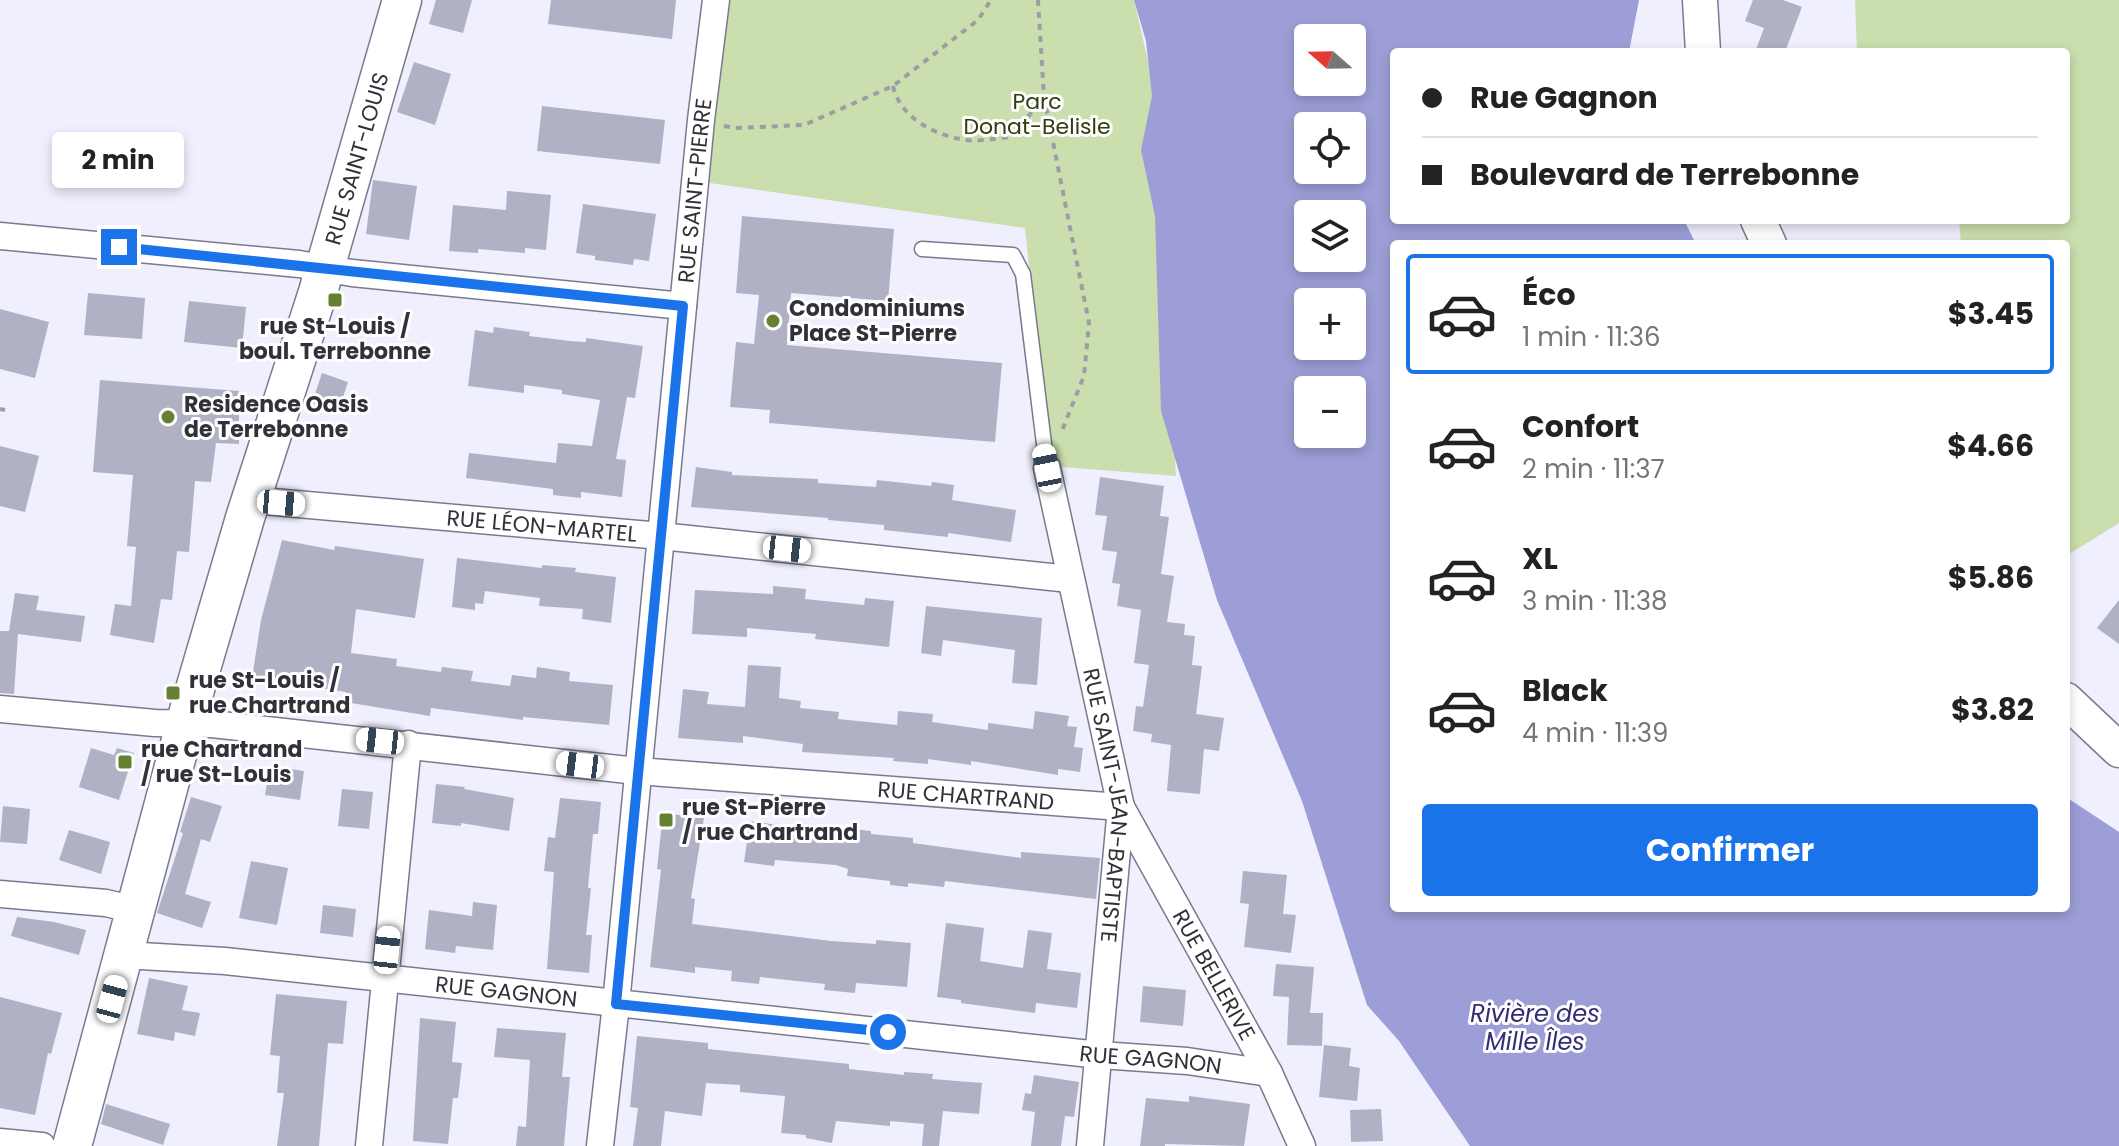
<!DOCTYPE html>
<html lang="fr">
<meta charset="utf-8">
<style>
:root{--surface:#fff;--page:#f6f6f6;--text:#222;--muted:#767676;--line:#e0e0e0;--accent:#1a73e8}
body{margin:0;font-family:Poppins,sans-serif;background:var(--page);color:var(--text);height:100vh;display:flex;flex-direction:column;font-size:30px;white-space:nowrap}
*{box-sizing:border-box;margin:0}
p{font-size:26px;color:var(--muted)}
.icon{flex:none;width:44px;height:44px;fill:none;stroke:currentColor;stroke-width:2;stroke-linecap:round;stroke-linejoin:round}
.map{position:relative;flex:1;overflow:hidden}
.drawer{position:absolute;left:1390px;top:240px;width:680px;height:672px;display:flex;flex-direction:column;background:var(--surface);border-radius:8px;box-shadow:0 4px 12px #0003}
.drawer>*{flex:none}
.hud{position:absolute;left:1390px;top:48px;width:680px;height:176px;border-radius:8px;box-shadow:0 4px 12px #0003;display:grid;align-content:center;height:176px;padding:0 32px;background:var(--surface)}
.needle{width:52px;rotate:290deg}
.fabs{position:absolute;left:1294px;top:24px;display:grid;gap:16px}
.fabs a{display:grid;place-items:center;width:72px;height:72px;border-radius:8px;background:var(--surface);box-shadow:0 4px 12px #0003;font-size:40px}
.end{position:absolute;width:36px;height:36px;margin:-18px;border:10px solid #1a73e8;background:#fff;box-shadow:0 0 0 4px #fff}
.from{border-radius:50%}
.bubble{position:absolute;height:56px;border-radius:8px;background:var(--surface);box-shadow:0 4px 12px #0003;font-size:26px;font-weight:700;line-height:56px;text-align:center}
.car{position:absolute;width:24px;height:48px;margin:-24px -12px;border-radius:10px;box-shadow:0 0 6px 2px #0007;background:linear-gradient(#fff 24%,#345 0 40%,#fff 0 76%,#345 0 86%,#fff 0)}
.hud b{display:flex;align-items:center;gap:28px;height:76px;font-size:30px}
.hud b+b{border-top:2px solid var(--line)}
.hud i{width:20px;height:20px;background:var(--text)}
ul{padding:14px 0 0;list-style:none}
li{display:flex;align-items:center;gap:24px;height:120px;margin:0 16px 12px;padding:0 16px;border:4px solid transparent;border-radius:8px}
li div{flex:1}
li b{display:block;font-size:30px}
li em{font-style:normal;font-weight:700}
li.active{border-color:var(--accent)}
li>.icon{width:72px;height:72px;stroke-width:1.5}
.primary-button{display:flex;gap:16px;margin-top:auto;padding:16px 32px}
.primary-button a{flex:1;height:92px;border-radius:8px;background:var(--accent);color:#fff;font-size:32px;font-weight:700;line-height:92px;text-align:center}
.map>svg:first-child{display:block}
.green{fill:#cbdead}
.water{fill:#9d9ed7;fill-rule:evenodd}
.building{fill:#b0b1c5}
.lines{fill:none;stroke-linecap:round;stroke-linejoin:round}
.service-casing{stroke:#797a8e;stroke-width:17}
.minor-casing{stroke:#797a8e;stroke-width:29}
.tertiary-casing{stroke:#797a8e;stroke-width:37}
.secondary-casing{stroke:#797a8e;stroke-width:41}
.path{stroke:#9d9da8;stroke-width:4;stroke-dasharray:6 6;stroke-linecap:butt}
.service{stroke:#fff;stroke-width:14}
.minor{stroke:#fff;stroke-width:26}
.tertiary{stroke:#fff;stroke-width:34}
.secondary{stroke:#fff;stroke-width:38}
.route{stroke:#1a73e8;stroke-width:10}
.poi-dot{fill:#668033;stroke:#fefefe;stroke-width:3}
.labels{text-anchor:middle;stroke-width:6;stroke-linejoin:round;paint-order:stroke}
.park-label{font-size:22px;fill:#2f3d11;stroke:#fefefe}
.street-label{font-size:22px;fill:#313139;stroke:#fefefe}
.poi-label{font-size:22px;font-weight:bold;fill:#313139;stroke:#fefefe;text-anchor:start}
.water-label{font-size:24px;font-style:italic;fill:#342d72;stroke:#fefefe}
</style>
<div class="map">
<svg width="2119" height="1146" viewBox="0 0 2119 1146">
<rect width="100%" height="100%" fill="#efeffd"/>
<g class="green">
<path d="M723,0H1134L1152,79L1176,476L1050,466L1025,228L696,181Z"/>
<path d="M1855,0H2119V523L2066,556V244H1961L1959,220H2066V52H1857Z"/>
</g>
<path class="water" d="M1134,0H1639L1629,52H1394V220H1684L1696,244H1394V908H2066V797L2119,832V1146H1470L1399,1041L1367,1005L1302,801L1217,600L1161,411L1155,216L1141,150L1152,96L1146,41ZM1308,38H1352V82H1308ZM1308,126H1352V170H1308ZM1308,214H1352V258H1308ZM1308,302H1352V346H1308ZM1308,390H1352V434H1308Z"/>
<g class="building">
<path d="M436,0H472L463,33L429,24Z"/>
<path d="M551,0H676L672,39L548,24Z"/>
<path d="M1753,0H1783L1802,7L1785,52H1755L1764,28L1745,21Z"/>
<path d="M414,62L451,74L435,125L397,112Z"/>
<path d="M542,106L665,120L660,164L537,151Z"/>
<path d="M373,180L417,186L409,240L366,234Z"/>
<path d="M507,191L551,195L546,250L525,248V253L478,249V253L449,251L453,205L506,210Z"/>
<path d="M583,204L656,214L649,261L634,259L633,265L595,260V256L576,253Z"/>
<path d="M742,216L894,229L888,301L791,293L787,345L1002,363L995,442L769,423L770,410L730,407L736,342L754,344L759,295L736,293Z"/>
<path d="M88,293L145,298L142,339L84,335Z"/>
<path d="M189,301L246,307L242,348L184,342Z"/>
<path d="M0,309L49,322L35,378L0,369Z"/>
<path d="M494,327L530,332L529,336L570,341L586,342V338L643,346L635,398L627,397L616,459L626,460L622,497L581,492V498L553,495V489L466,478L469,453L556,463L558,443L592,446L600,400L562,394V390L524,385V393L468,386L475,330L493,333Z"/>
<path d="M322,373L348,382L338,412L312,403Z"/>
<path d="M100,380L239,391V444L216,443L211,482L195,481L189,552L177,551L172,600L161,599L154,643L110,635L115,604L131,606L136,547L127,546L133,475L93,472Z"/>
<path d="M0,446L39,456L25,512L0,506Z"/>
<path d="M696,467L732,472V475L818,479V483L876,487L877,480L931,486L932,482L954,485L952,500L1016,510L1011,542L948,533V537L884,530V525L828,520V518L691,507Z"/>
<path d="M1100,477L1164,486L1160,516L1169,517L1161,574L1174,576L1167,622L1185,624L1184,635L1195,636L1192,665L1202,666L1196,714L1224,718L1219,751L1204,749L1200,794L1167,791L1171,745L1151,742L1152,734L1133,731L1136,706L1143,707L1149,665L1134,663L1141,610L1117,606L1120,584L1112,583L1117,552L1102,550L1107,516L1095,515Z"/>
<path d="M282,540L334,550L335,546L424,559L415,618L356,609L351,653L397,659L396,666L441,672L442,667L473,671L471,681L510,686L512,675L536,678L537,667L570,672L569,681L613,685L609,725L523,717V720L431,708L430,716L345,702L346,692L252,678L261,620Z"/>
<path d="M457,558L542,568V565L576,568L575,572L616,577L611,623L582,619L583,609L539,606L540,598L485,591L483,604L475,603V610L452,607Z"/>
<path d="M773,586L806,589L805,599L864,605L865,598L894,601L889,647L815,639L816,634L747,628V637L692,634L695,590L773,594Z"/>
<path d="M15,593L39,596L36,610L85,616L81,642L18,634L14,694L0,693V631H9Z"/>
<path d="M2119,600V644L2097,628Z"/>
<path d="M926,606L1042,618L1037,685L1012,683L1015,650L943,640L941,656L921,653Z"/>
<path d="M748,665L781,667L779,698L801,701L800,708L839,712L838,719L897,725L898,711L933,714L932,722L988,730V723L1033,729L1035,711L1069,716L1067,726L1077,727L1074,747L1083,748L1080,772L1058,769V775L971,761V765L928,759V764L893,761L894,758L802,752L803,744L743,736V743L678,738L683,689L709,692L707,704L745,707Z"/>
<path d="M91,748L114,755L117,748L134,753L119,800L79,787Z"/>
<path d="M270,766L304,771L300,800L265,795Z"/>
<path d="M436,784L465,787L464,789L514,798L509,831L461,823V826L432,823Z"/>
<path d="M342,789L373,792L369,829L338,826Z"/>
<path d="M191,797L222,806L210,842L201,839L185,894L211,902L202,928L157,913L183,833L180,832Z"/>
<path d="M560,798L601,802L598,834H593L588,888H591L586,935H592L589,973L547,969L554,872L544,871L548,837L555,838Z"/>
<path d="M3,806L30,809L27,844L0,842Z"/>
<path d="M663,813L704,818L691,898L695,899L692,924L831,941L876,944V940L911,943L907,987L856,983L855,993L824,990L825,984L760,977L759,984L731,981L732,971L695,967V973L650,967L661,870L657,869Z"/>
<path d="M750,821L797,828L798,823L871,831V834L913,838V843L1021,858V852L1100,858L1096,899L945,881L944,887L908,883V887L890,885V881L847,876L848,869L836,865L775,860L774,866L744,862Z"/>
<path d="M69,830L110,842L101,874L59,860Z"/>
<path d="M251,861L288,868L277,925L239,918Z"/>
<path d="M1243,871L1287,875L1283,914L1296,915L1291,953L1244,947L1249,904L1240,903Z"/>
<path d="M473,902L497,905L493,950L456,946L455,953L425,949L429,910L472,916Z"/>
<path d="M323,905L356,909L353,937L320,933Z"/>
<path d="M17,917L54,922L86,930L79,955L11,936Z"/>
<path d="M946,923L984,928L980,961L1023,968L1028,930L1052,933L1047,969L1081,973L1077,1008L1036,1003L1035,1013L961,1003V1000L937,997Z"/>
<path d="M1276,964L1314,967L1310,1013H1323L1322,1046L1287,1045L1289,997L1273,996Z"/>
<path d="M149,978L188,986L182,1010L200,1013L195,1036L175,1032L174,1041L137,1034Z"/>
<path d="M1143,986L1186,990L1183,1026L1140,1022Z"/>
<path d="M276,994L347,1001L343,1044L328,1043L319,1146H277L284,1093H277L280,1056L270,1055Z"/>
<path d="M0,997L62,1013L51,1054L48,1053L35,1115L0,1108Z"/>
<path d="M420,1018L456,1022L452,1062L462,1063L458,1098H453L448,1144L413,1141Z"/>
<path d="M497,1028L566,1033L562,1077H570L564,1146H516L518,1126L526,1127L530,1060L494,1057Z"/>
<path d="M637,1036L708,1043V1049L849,1064V1069L904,1075V1072L933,1074L932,1079L982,1083L979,1114L943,1111L939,1146H922L924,1124L890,1121V1126L836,1121L832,1143L806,1138V1135L781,1133L785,1096L740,1092V1085L706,1083L702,1116L665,1111L661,1146H633L638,1108L630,1107Z"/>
<path d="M1324,1045L1351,1048L1349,1066L1360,1068L1357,1101L1319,1097Z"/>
<path d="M1034,1075L1079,1082L1074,1117L1065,1116L1061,1146H1031L1035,1112L1022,1110L1025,1093L1031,1094Z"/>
<path d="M1189,1096L1250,1104L1244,1146L1165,1144V1146H1140L1146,1098L1189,1102Z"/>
<path d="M106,1104L170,1124L163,1145L101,1124Z"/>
<path d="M1381,1109L1383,1141L1351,1142L1350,1110Z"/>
</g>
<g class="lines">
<defs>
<path id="service" d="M922,249L1013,255L1023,274L1047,468"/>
<g id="minor">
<path d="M0,236L299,264L352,273L683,306"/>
<path id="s1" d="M1047,468L1121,807L1090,1146"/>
<path id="s2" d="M251,500L661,536L1070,579"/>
<path id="s3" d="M0,709L155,723L212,724L637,771L1121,807"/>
<path id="s4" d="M1121,807L1269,1073L1302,1146"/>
<path d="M0,894L106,903L136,910"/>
<path id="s5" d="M124,955L225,961L1100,1055L1187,1061L1269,1073"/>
<path d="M0,1142L42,1146"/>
<path d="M369,1146L408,744"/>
<path id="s6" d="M600,1146L616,1004L701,120L716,0"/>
</g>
<g id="tertiary">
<path d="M1700,0L1703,52"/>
<path d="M1758,220L1769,244"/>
<path d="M2066,700L2119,750"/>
</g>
<g id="secondary">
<path id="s7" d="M72,1146L191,703L245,518L318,292L402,0"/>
</g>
</defs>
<use href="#service" class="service-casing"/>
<use href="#minor" class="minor-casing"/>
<use href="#tertiary" class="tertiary-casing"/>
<use href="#secondary" class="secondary-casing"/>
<g class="path">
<path d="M1038,0L1044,97L1089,323L1084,376L1061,433"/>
<path d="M893,86C900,116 930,133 960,139C975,143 996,138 1012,137L1043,98"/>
<path d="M724,126L735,128L804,125L893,86L978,20L991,0"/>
<path d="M0,409L5,410"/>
</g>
<use href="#service" class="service"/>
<use href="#minor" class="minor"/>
<use href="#tertiary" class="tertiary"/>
<use href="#secondary" class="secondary"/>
</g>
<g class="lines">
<path class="route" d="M119,247L683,306L616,1004L888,1032"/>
</g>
<g class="poi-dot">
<rect x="327" y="292" width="16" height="16" rx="4"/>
<circle cx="773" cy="321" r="8"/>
<circle cx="168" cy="417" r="8"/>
<rect x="165" y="685" width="16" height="16" rx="4"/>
<rect x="117" y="754" width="16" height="16" rx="4"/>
<rect x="658" y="812" width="16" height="16" rx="4"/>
</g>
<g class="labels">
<g class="park-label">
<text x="1037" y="109">Parc<tspan x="1037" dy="25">Donat-Belisle</tspan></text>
</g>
<g class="street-label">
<text dy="8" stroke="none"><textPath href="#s7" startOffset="1028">RUE SAINT-LOUIS</textPath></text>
<text dy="8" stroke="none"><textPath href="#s6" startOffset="960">RUE SAINT-PIERRE</textPath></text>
<text dy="8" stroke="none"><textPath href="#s2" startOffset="292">RUE LÉON-MARTEL</textPath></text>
<text dy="8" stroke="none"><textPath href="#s3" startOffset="970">RUE CHARTRAND</textPath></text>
<text dy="8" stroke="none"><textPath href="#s1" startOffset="344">RUE SAINT-JEAN-BAPTISTE</textPath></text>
<text dy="8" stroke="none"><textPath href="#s4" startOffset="192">RUE BELLERIVE</textPath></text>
<text dy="8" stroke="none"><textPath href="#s5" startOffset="384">RUE GAGNON</textPath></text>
<text dy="8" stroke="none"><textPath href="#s5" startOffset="1032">RUE GAGNON</textPath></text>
</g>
<g class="poi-label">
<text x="789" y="316">Condominiums<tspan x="789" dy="25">Place St-Pierre</tspan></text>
<text x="335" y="334" text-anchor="middle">rue St-Louis /<tspan x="335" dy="25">boul. Terrebonne</tspan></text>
<text x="184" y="412">Residence Oasis<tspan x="184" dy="25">de Terrebonne</tspan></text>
<text x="189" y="688">rue St-Louis /<tspan x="189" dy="25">rue Chartrand</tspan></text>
<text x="141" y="757">rue Chartrand<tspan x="141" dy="25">/ rue St-Louis</tspan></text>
<text x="682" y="815">rue St-Pierre<tspan x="682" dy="25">/ rue Chartrand</tspan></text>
</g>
<g class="water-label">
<text x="1535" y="1022">Rivière des<tspan x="1535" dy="28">Mille Îles</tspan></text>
</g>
</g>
</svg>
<div class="fabs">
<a><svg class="needle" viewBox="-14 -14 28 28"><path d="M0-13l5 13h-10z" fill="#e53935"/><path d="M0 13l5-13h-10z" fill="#767676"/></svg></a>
<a><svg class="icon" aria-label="locate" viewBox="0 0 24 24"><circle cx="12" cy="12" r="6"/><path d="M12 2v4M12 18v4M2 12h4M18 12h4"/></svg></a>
<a><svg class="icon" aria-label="layers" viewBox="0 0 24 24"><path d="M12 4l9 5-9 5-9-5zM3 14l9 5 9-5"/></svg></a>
<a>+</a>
<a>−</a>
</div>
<i class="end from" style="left:888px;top:1032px"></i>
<i class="end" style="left:119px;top:247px"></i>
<div class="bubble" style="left:52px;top:132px;width:132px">2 min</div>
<i class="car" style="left:1047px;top:468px;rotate:349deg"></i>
<i class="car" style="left:281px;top:503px;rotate:95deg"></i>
<i class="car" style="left:787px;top:549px;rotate:96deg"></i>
<i class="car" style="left:380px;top:741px;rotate:276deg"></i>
<i class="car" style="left:580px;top:765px;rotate:277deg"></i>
<i class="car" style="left:387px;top:950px;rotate:6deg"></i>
<i class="car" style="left:112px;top:999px;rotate:15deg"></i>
<div class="hud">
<b><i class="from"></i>Rue Gagnon</b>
<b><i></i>Boulevard de Terrebonne</b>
</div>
<section class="drawer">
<ul>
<li class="active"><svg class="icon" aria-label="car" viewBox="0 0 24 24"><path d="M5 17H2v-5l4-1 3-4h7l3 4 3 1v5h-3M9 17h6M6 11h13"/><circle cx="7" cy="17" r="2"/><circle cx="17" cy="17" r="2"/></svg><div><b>Éco</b><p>1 min · 11:36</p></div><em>$3.45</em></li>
<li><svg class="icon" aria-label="car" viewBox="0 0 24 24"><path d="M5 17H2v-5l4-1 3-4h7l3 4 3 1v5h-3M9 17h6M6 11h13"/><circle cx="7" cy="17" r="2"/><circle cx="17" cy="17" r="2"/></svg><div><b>Confort</b><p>2 min · 11:37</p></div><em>$4.66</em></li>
<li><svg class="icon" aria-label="car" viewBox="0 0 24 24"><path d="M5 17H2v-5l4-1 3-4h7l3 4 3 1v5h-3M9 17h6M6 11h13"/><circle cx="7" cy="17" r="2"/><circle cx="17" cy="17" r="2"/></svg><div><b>XL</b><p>3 min · 11:38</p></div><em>$5.86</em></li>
<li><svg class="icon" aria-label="car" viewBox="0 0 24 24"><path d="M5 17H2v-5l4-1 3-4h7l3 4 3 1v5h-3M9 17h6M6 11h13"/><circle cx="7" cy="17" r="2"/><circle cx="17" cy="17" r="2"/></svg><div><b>Black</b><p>4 min · 11:39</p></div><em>$3.82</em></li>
</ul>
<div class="primary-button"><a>Confirmer</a></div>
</section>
</div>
